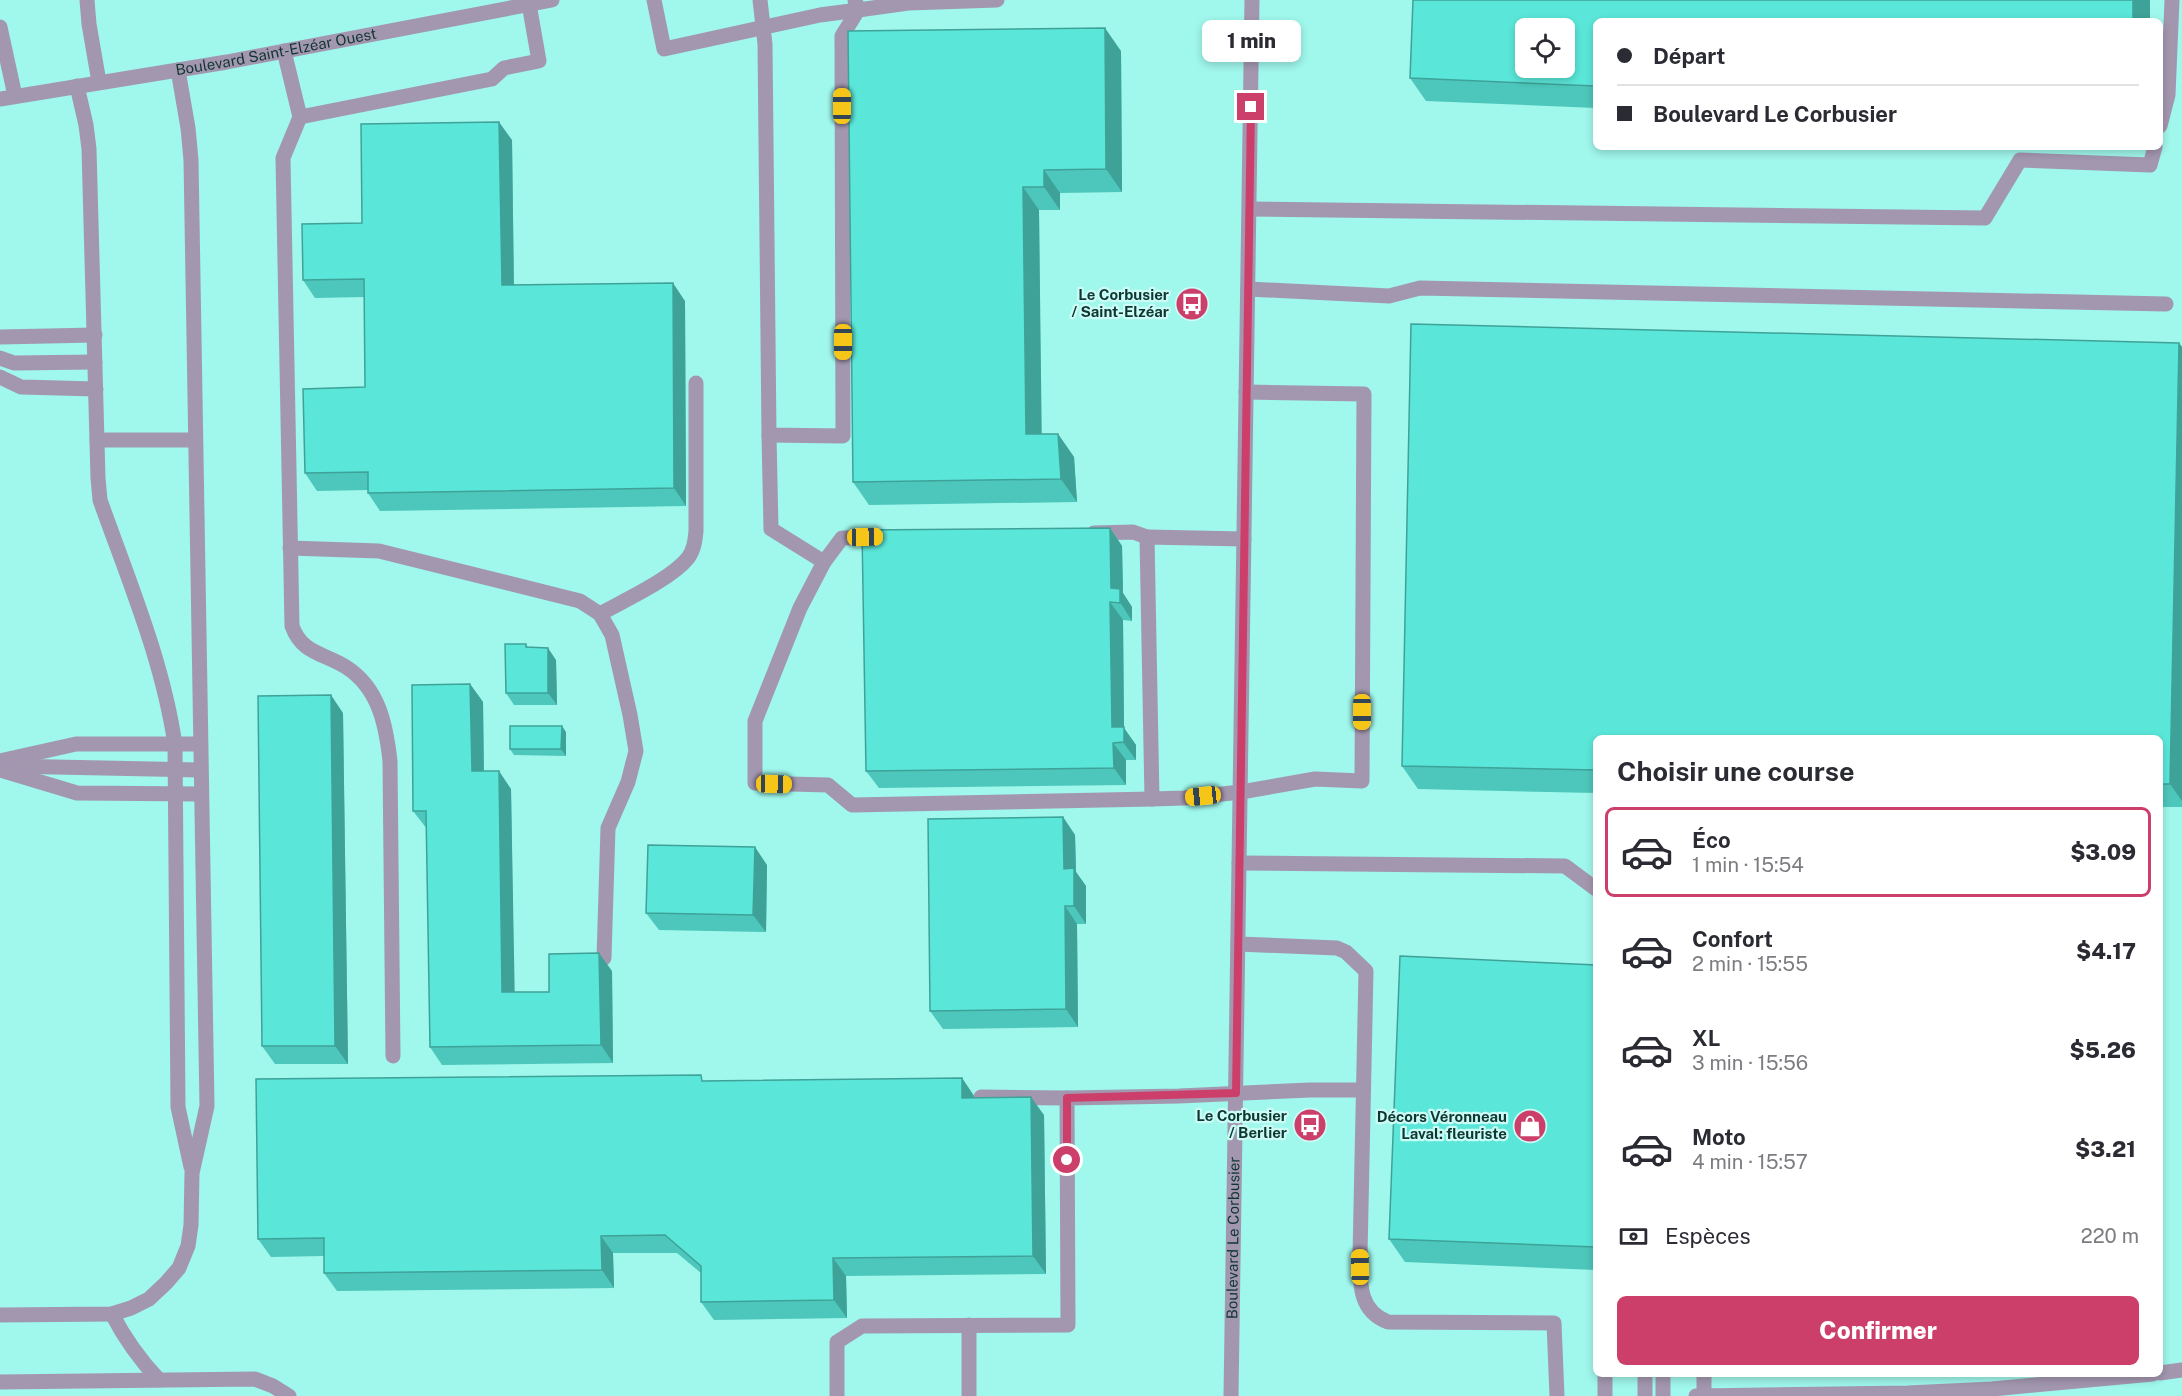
<!DOCTYPE html>
<html lang="fr">
<meta charset="utf-8">
<style>
:root{--surface:#fff;--page:#f2f2f3;--text:#2b2b33;--muted:#7c7c81;--line:#e1e1e2;--accent:#cc3f6b}
body{margin:0;font-family:"Public Sans",sans-serif;background:var(--page);color:var(--text);height:100vh;display:flex;flex-direction:column;font-size:22px;white-space:nowrap}
*{box-sizing:border-box;margin:0}
p{font-size:20px;color:var(--muted)}
.icon{flex:none;width:33px;height:33px;fill:none;stroke:currentColor;stroke-width:2;stroke-linecap:round;stroke-linejoin:round}
.map{position:relative;flex:1;overflow:hidden}
.details{position:absolute;left:1593px;top:735px;width:570px;height:642px;display:flex;flex-direction:column;background:var(--surface);border-radius:9px;box-shadow:0 3px 9px #0003}
.details>*{flex:none}
.guide{position:absolute;left:1593px;top:18px;width:570px;height:132px;border-radius:9px;box-shadow:0 3px 9px #0003;display:grid;align-content:center;height:132px;padding:0 24px;background:var(--surface)}
.controls{position:absolute;left:1515px;top:18px;display:grid;gap:12px}
.controls a{display:grid;place-items:center;width:60px;height:60px;border-radius:9px;background:var(--surface);box-shadow:0 3px 9px #0003;font-size:30px}
.end{position:absolute;width:27px;height:27px;margin:-14px;border:8px solid #cc3f6b;background:#fff;box-shadow:0 0 0 3px #fff}
.from{border-radius:50%}
.bubble{position:absolute;height:42px;border-radius:9px;background:var(--surface);box-shadow:0 3px 9px #0003;font-size:20px;font-weight:800;line-height:42px;text-align:center}
.car{position:absolute;width:18px;height:36px;margin:-18px -9px;border-radius:8px;box-shadow:0 0 4px 2px #0007;background:linear-gradient(#f5c518 24%,#345 0 40%,#f5c518 0 76%,#345 0 86%,#f5c518 0)}
.guide b{display:flex;align-items:center;gap:21px;height:57px;font-size:22px}
.guide b+b{border-top:2px solid var(--line)}
.guide i{width:15px;height:15px;background:var(--text)}
ul{padding:0;list-style:none}
li{display:flex;align-items:center;gap:18px;height:90px;margin:0 12px 9px;padding:0 12px;border:3px solid transparent;border-radius:9px}
li div{flex:1}
li b{display:block;font-size:22px}
li em{font-style:normal;font-weight:800}
li.active{border-color:var(--accent)}
li>.icon{width:54px;height:54px;stroke-width:1.5}
h2{padding:0 24px;font-size:27px;line-height:72px}
.pay{display:flex;align-items:center;gap:15px;height:66px;padding:0 24px;font-size:22px}
.pay p{margin-inline-start:auto}
.action{display:flex;gap:12px;margin-top:auto;padding:12px 24px}
.action a{flex:1;height:69px;border-radius:9px;background:var(--accent);color:#fff;font-size:24px;font-weight:800;line-height:69px;text-align:center}
.map>svg:first-child{display:block}
.lines{fill:none;stroke-linecap:round;stroke-linejoin:round}
.service{stroke:#a397b0;stroke-width:15}
.minor{stroke:#a397b0;stroke-width:15}
.tertiary{stroke:#a397b0;stroke-width:15}
.wall{fill:#4dc7bb}
.shaded-wall{fill:#3fa298}
.building{fill:#5ae7d9;stroke:#3fa298;stroke-width:1.5;fill-rule:evenodd}
.route{stroke:#cc3f6b;stroke-width:8}
.labels{text-anchor:middle;stroke-width:4.5;stroke-linejoin:round;paint-order:stroke}
.street-label{font-size:15px;fill:#103632;stroke:#cbfdf6}
.poi-label{font-size:15px;font-weight:bold;fill:#103632;stroke:#cbfdf6;text-anchor:end}
</style>
<div class="map">
<svg width="2182" height="1396" viewBox="0 0 2182 1396">
<rect width="100%" height="100%" fill="#a0f7ec"/>
<g class="lines">
<g class="service">
<path d="M87,0L89,24L99,82"/>
<path d="M654,0L664,49L820,15L858,10"/>
<path d="M760,0L765,44L769,435L843,436L842,36L858,10"/>
<path d="M855,0L858,10L908,3L997,0"/>
<path d="M0,27L15,96"/>
<path d="M284,51L300,117L492,79L504,68L539,61L529,4"/>
<path d="M77,86L86,125L89,149L98,478L100,500C128,579 163,661 175,745L178,1107L191,1167"/>
<path d="M300,117L283,158L292,626C302,654 324,653 346,667C379,688 386,725 390,761L393,1056"/>
<path d="M2160,126L2168,95L2172,0"/>
<path d="M1250,209L1985,218L2020,160L2150,165L2155,147"/>
<path d="M1248,289L1389,296L1420,288L2166,304"/>
<path d="M0,337L95,335"/>
<path d="M0,358L14,363L95,362"/>
<path d="M0,377L21,387L96,389"/>
<path d="M769,435L771,529L824,562L800,608L755,721V783L828,785L852,805L1152,799"/>
<path d="M97,440H195"/>
<path d="M1094,533L1133,532L1147,537"/>
<path d="M1244,539L1147,537L1152,799L1184,798L1241,792L1315,779L1362,781L1364,394L1246,392"/>
<path d="M290,548L379,551L580,601L600,614L612,635L630,715L636,751L628,782L608,828L604,958"/>
<path d="M824,562L842,538L881,537"/>
<path d="M600,614C625,600 671,579 688,558C694,550 695,541 696,531V383"/>
<path d="M0,761L76,744H200"/>
<path d="M6,766L200,770"/>
<path d="M0,770L77,793L201,794"/>
<path d="M1239,863L1565,866L1596,889"/>
<path d="M1238,944L1337,948L1346,952L1366,971L1360,1255C1360,1282 1358,1311 1388,1322L1554,1323L1557,1396"/>
<path d="M981,1097L1067,1098"/>
<path d="M112,1314C125,1339 139,1359 159,1380"/>
<path d="M0,1315L112,1314L131,1308L149,1299L166,1283L179,1268L188,1246L191,1225L192,1173L207,1106L191,160L188,128L178,70"/>
<path d="M969,1325V1396"/>
<path d="M1605,1374V1396"/>
<path d="M0,1382L255,1379L273,1386L289,1396"/>
<path d="M837,1396V1342L862,1326L1068,1325L1067,1098L1179,1096L1310,1090H1363"/>
<path d="M1645,1396V1374"/>
<path d="M1663,1396V1374"/>
<path d="M1704,1396V1374"/>
</g>
<g class="minor">
<path d="M2160,1373L2182,1370"/>
<path d="M1696,1396L1908,1393L1992,1389L2153,1374"/>
</g>
<g class="tertiary">
<path id="s1" d="M0,99L227,62L552,0"/>
<path id="s2" d="M1231,1396L1252,0"/>
</g>
</g>
<g class="wall">
<path d="M1413,0H2150V21H1596V108L1426,101L1410,78Z"/>
<path d="M848,31L1121,51L1122,192L1060,193V210H1039L1041,434H1058L1074,457L1077,502L869,505L853,482Z"/>
<path d="M512,140L514,285L685,301L686,506L380,511L368,493V490L317,491L305,473L365,387L364,297L315,298L303,280L362,223Z"/>
<path d="M2179,343L2182,347V807H2160V738H1596V793L1418,789L1402,766Z"/>
<path d="M1110,528L1122,546L1123,593L1132,607V621L1123,620L1124,728L1136,745V760H1126V785L879,788L866,771Z"/>
<path d="M526,644L528,647L556,660L557,705H514L506,693Z"/>
<path d="M470,684L483,702L484,771L511,789L514,992H549L612,971L613,1063L442,1065L430,1047L427,829L413,811Z"/>
<path d="M343,713L348,1064H275L262,1046Z"/>
<path d="M566,732V756L514,755L510,749Z"/>
<path d="M1063,817L1075,835L1076,872L1086,886V924H1077L1078,1027L943,1029L930,1011Z"/>
<path d="M767,865L766,932L659,930L646,913Z"/>
<path d="M1596,965V1270L1405,1262L1389,1239Z"/>
<path d="M962,1078L974,1096V1098L1044,1115L1046,1274L846,1276L847,1318L714,1320L701,1302V1273L677,1253H613L614,1288L337,1291L324,1273V1256L271,1257L258,1239L705,1081Z"/>
</g>
<g class="shaded-wall">
<rect x="2133" y="0" width="17" height="21"/>
<path d="M1105,28L1121,51L1122,192L1106,169Z"/>
<path d="M499,122L512,140L514,303L502,285Z"/>
<path d="M1044,170L1060,193V210L1044,187Z"/>
<path d="M1023,187L1039,210L1042,457L1026,434Z"/>
<path d="M673,283L685,301L686,506L674,488Z"/>
<path d="M2179,343L2182,347V801L2170,784Z"/>
<path d="M1058,434L1074,457L1077,502L1061,479Z"/>
<path d="M1110,528L1122,546L1123,593L1132,607V621L1111,588Z"/>
<path d="M1110,602L1123,620L1124,728L1136,745V760L1112,727Z"/>
<path d="M548,648L556,660L557,705L548,693Z"/>
<path d="M470,684L483,702L484,789L472,771Z"/>
<path d="M331,695L343,713L348,1064L335,1046Z"/>
<path d="M562,726L566,732V756L561,749Z"/>
<path d="M1113,743L1126,760V785L1114,768Z"/>
<path d="M499,771L511,789L515,1010L502,992Z"/>
<path d="M1063,817L1075,835L1076,872L1086,886V924L1074,906L1064,869Z"/>
<path d="M755,847L767,865L766,932L753,915Z"/>
<path d="M1065,906L1077,924L1078,1027L1066,1009Z"/>
<path d="M599,953L612,971L613,1063L601,1045Z"/>
<path d="M962,1078L974,1096V1116L962,1098Z"/>
<path d="M1031,1097L1044,1115L1046,1274L1033,1256Z"/>
<path d="M601,1236L613,1253L614,1288L602,1270Z"/>
<path d="M833,1258L846,1276L847,1318L834,1300Z"/>
</g>
<g class="building">
<path d="M1413,0H2133V21H1596V86L1410,78ZM1526,28H1564V68H1526Z"/>
<path d="M1105,28L1106,169L1044,170V187H1023L1026,434H1058L1061,479L853,482L848,31Z"/>
<path d="M499,122L502,285L673,283L674,488L368,493V472L305,473L303,389L365,387L364,279L303,280L302,224L362,223L361,124Z"/>
<path d="M1411,324L2179,343L2170,784H2160V738H1596V770L1402,766Z"/>
<path d="M1110,528L1111,588L1120,589V603L1110,602L1112,727H1124V742L1113,743L1114,768L866,771L862,530Z"/>
<path d="M505,644H526V647L548,648V693H506Z"/>
<path d="M470,684L472,771H499L502,992H549V954L599,953L601,1045L430,1047L426,811H413L412,685Z"/>
<path d="M331,695L335,1046H262L258,696Z"/>
<path d="M510,726H562L561,749H510Z"/>
<path d="M1063,817L1064,869L1074,868V906H1065L1066,1009L930,1011L928,819Z"/>
<path d="M648,845L755,847L753,915L646,913Z"/>
<path d="M1400,956L1596,965V1247L1389,1239Z"/>
<path d="M701,1075L702,1081L962,1078V1098L1031,1097L1033,1256L833,1258L834,1300L701,1302V1266L665,1235L601,1236L602,1270L324,1273V1238L258,1239L256,1079Z"/>
</g>
<g class="lines">
<path class="route" d="M1067,1160V1098L1236,1093L1251,107"/>
</g>
<defs>
<symbol id="bus-disc" viewBox="-11 -11 22 22"><circle r="9.5" fill="#cc3f6b" stroke="#cbfdf6"/><path d="M-5-6H5V4H4V6H2V4H-2V6H-4V4H-5ZM-3.5-4V0h7V-4ZM-3.5 1.2v1.5H-2V1.2ZM2 1.2v1.5H3.5V1.2Z" fill="#fff"/></symbol>
<symbol id="shop-disc" viewBox="-11 -11 22 22"><circle r="9.5" fill="#cc3f6b" stroke="#cbfdf6"/><path d="M-5-2.5h2.3a2.7 3.5 0 0 1 5.4 0H5L5.5 6h-11ZM-1.5-2.5h3a1.5 2.3 0 0 0-3 0Z" fill="#fff"/></symbol>
</defs>
<g fill-rule="evenodd">
<use href="#bus-disc" x="1173" y="285" width="38" height="38"/>
<use href="#bus-disc" x="1291" y="1106" width="38" height="38"/>
<use href="#shop-disc" x="1511" y="1107" width="38" height="38"/>
</g>
<g class="labels">
<g class="street-label">
<text dy="5" stroke="none"><textPath href="#s1" startOffset="280">Boulevard Saint-Elzéar Ouest</textPath></text>
<text dy="5" stroke="none"><textPath href="#s2" startOffset="158">Boulevard Le Corbusier</textPath></text>
</g>
<g class="poi-label">
<text x="1169" y="300">Le Corbusier<tspan x="1169" dy="17">/ Saint-Elzéar</tspan></text>
<text x="1287" y="1121">Le Corbusier<tspan x="1287" dy="17">/ Berlier</tspan></text>
<text x="1507" y="1122">Décors Véronneau<tspan x="1507" dy="17">Laval: fleuriste</tspan></text>
</g>
</g>
</svg>
<div class="controls">
<a><svg class="icon" aria-label="locate" viewBox="0 0 24 24"><circle cx="12" cy="12" r="6"/><path d="M12 2v4M12 18v4M2 12h4M18 12h4"/></svg></a>
</div>
<i class="end from" style="left:1067px;top:1160px"></i>
<i class="end" style="left:1251px;top:107px"></i>
<div class="bubble" style="left:1202px;top:20px;width:99px">1 min</div>
<i class="car" style="left:842px;top:106px;rotate:0deg"></i>
<i class="car" style="left:843px;top:342px;rotate:180deg"></i>
<i class="car" style="left:865px;top:537px;rotate:89deg"></i>
<i class="car" style="left:1362px;top:712px;rotate:180deg"></i>
<i class="car" style="left:774px;top:784px;rotate:91deg"></i>
<i class="car" style="left:1203px;top:796px;rotate:264deg"></i>
<i class="car" style="left:1360px;top:1267px;rotate:359deg"></i>
<div class="guide">
<b><i class="from"></i>Départ</b>
<b><i></i>Boulevard Le Corbusier</b>
</div>
<section class="details">
<h2>Choisir une course</h2>
<ul>
<li class="active"><svg class="icon" aria-label="car" viewBox="0 0 24 24"><path d="M5 17H2v-5l4-1 3-4h7l3 4 3 1v5h-3M9 17h6M6 11h13"/><circle cx="7" cy="17" r="2"/><circle cx="17" cy="17" r="2"/></svg><div><b>Éco</b><p>1 min · 15:54</p></div><em>$3.09</em></li>
<li><svg class="icon" aria-label="car" viewBox="0 0 24 24"><path d="M5 17H2v-5l4-1 3-4h7l3 4 3 1v5h-3M9 17h6M6 11h13"/><circle cx="7" cy="17" r="2"/><circle cx="17" cy="17" r="2"/></svg><div><b>Confort</b><p>2 min · 15:55</p></div><em>$4.17</em></li>
<li><svg class="icon" aria-label="car" viewBox="0 0 24 24"><path d="M5 17H2v-5l4-1 3-4h7l3 4 3 1v5h-3M9 17h6M6 11h13"/><circle cx="7" cy="17" r="2"/><circle cx="17" cy="17" r="2"/></svg><div><b>XL</b><p>3 min · 15:56</p></div><em>$5.26</em></li>
<li><svg class="icon" aria-label="car" viewBox="0 0 24 24"><path d="M5 17H2v-5l4-1 3-4h7l3 4 3 1v5h-3M9 17h6M6 11h13"/><circle cx="7" cy="17" r="2"/><circle cx="17" cy="17" r="2"/></svg><div><b>Moto</b><p>4 min · 15:57</p></div><em>$3.21</em></li>
</ul>
<div class="pay"><svg class="icon" aria-label="cash" viewBox="0 0 24 24"><path d="M3 7h18v10H3z"/><circle cx="12" cy="12" r="2"/></svg>Espèces<p>220 m</p></div>
<div class="action"><a>Confirmer</a></div>
</section>
</div>
